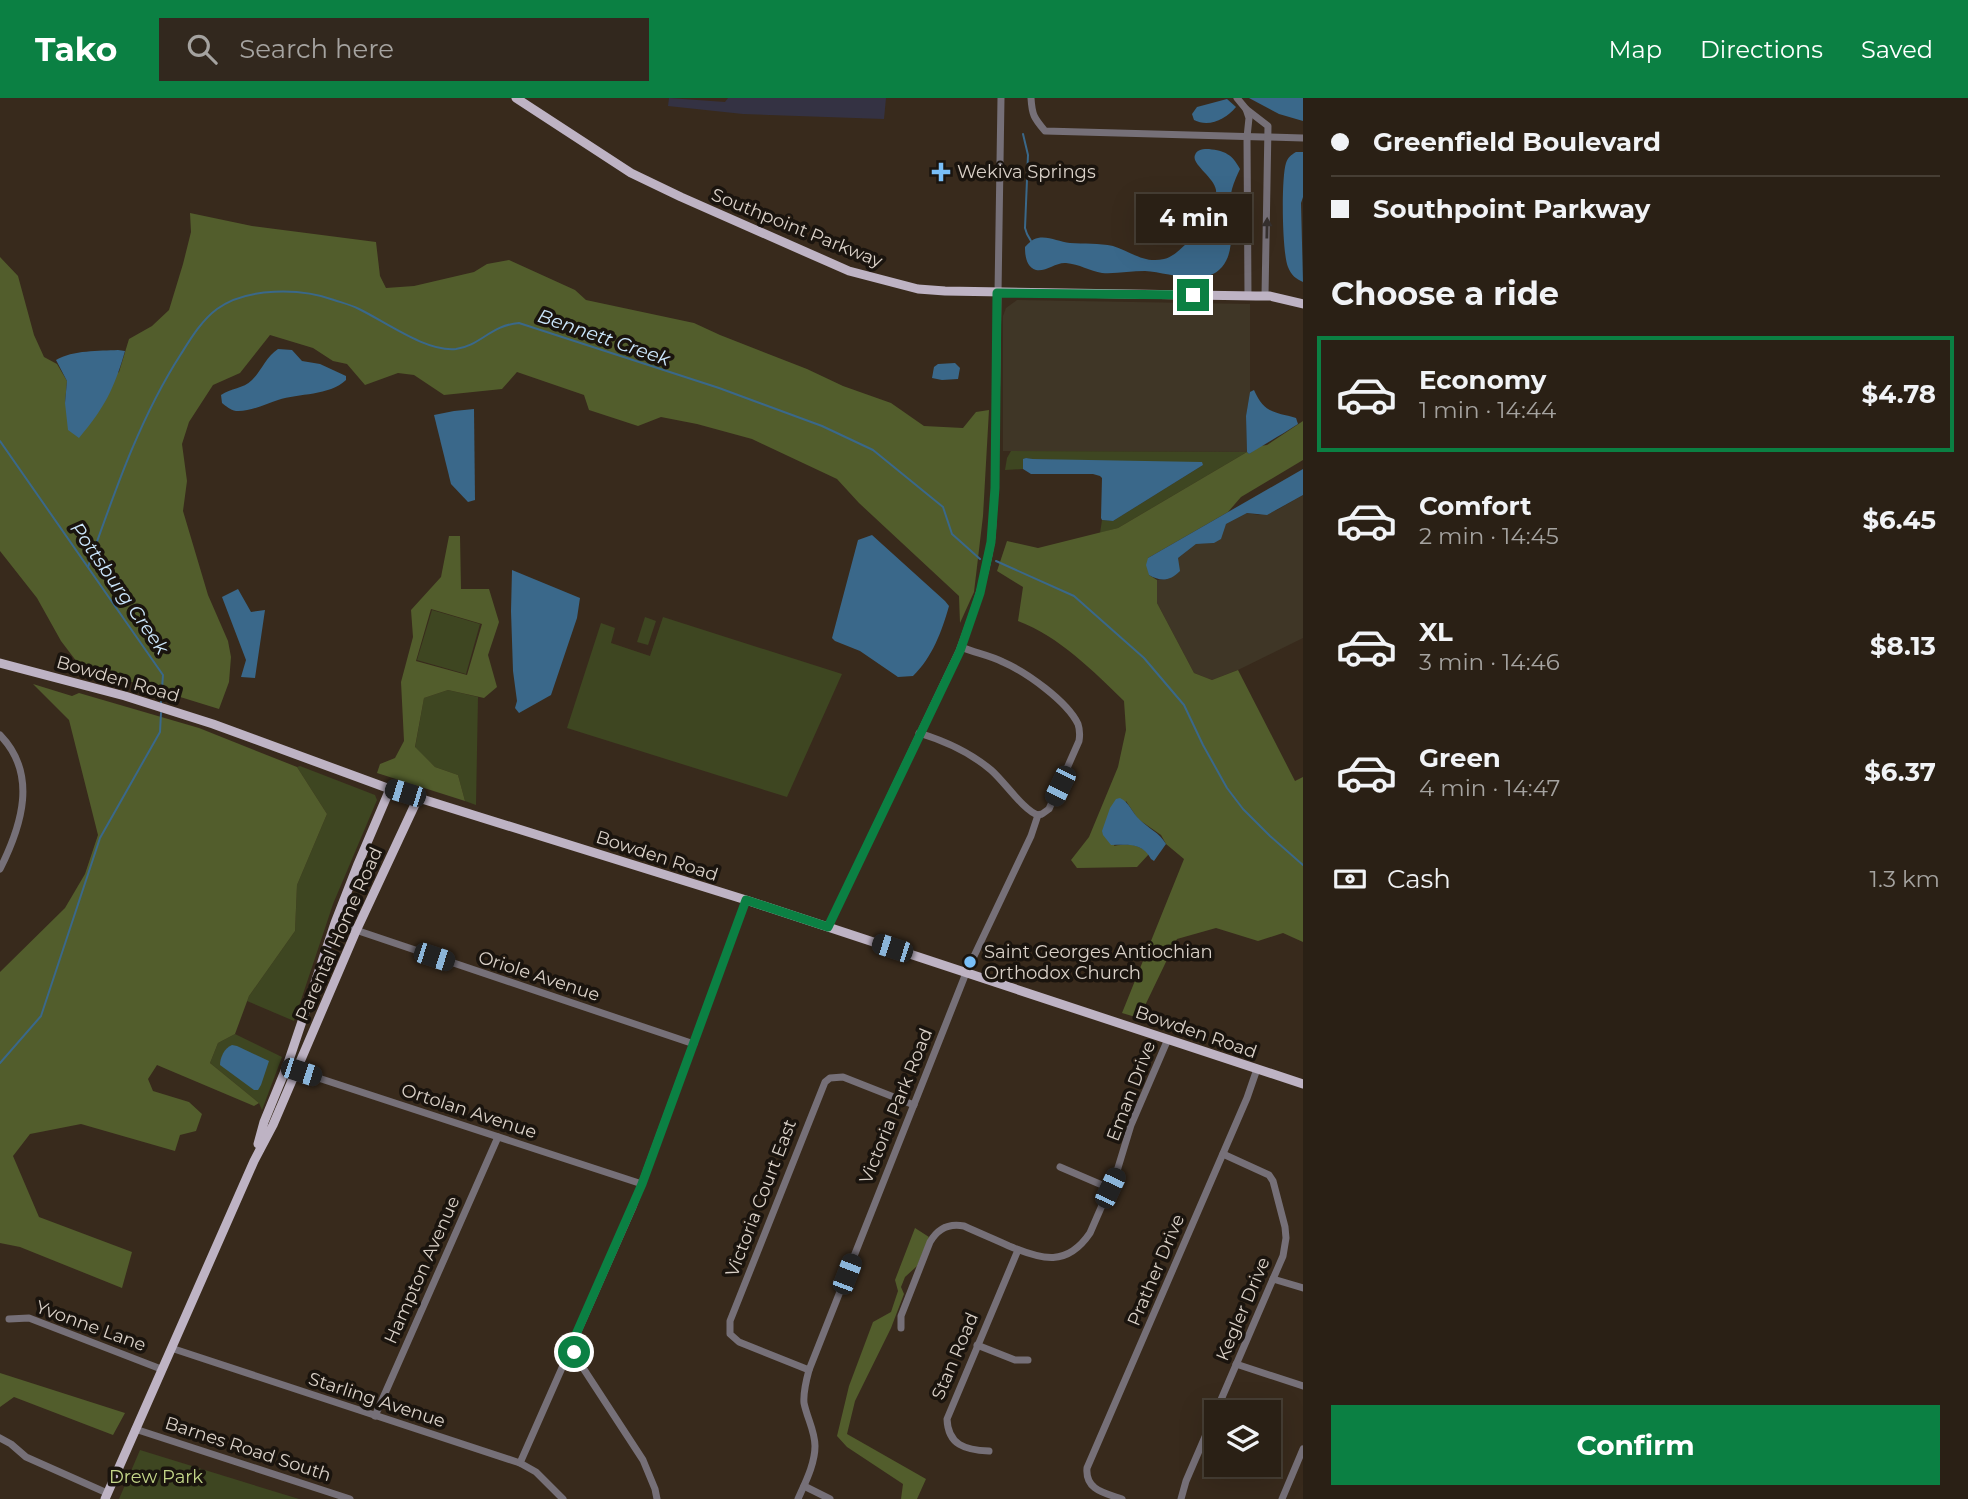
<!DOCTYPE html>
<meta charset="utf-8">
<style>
:root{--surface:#2a2015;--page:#32281e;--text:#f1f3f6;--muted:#a5a3a0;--line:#463e34;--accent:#0b8043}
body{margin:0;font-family:Montserrat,sans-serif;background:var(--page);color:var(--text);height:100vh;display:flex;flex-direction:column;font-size:26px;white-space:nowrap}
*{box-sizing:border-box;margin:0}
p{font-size:23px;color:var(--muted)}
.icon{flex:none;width:38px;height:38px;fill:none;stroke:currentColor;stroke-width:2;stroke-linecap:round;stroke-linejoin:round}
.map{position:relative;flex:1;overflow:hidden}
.panel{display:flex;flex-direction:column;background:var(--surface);width:665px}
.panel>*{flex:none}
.hud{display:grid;align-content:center;height:154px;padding:0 28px;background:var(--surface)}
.fabs{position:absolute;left:1204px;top:1302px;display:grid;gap:14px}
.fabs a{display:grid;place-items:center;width:77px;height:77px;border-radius:0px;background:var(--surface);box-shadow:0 7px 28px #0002,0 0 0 2px var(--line);font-size:35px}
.end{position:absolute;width:32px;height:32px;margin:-16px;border:9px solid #0b8043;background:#fff;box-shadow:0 0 0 4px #fff}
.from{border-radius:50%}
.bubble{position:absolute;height:49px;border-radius:0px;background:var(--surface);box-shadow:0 7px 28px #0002,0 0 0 2px var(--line);font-size:23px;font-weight:700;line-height:49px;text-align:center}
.car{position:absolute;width:21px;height:42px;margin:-21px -10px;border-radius:9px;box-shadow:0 0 5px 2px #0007;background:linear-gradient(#222 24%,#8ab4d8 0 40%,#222 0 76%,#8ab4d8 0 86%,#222 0)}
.hud b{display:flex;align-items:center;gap:24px;height:66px;font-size:26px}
.hud b+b{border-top:2px solid var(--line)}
.hud i{width:18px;height:18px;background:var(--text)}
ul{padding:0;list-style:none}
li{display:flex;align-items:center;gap:21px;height:116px;margin:0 14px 10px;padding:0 14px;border:4px solid transparent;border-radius:0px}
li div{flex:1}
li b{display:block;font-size:26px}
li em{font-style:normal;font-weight:700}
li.active{border-color:var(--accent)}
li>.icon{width:63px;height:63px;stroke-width:1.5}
h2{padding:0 28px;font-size:32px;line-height:84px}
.pay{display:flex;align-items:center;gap:18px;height:77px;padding:0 28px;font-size:26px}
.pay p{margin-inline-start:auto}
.cta{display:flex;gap:14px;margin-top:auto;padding:14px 28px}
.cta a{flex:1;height:80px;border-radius:0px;background:var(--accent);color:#fff;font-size:28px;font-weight:700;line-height:80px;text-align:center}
header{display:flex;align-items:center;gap:42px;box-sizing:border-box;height:98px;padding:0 35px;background:var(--accent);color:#fff}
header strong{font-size:33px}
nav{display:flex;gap:38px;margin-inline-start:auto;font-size:24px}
.search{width:490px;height:63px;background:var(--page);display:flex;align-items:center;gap:18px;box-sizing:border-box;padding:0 24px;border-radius:0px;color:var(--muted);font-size:26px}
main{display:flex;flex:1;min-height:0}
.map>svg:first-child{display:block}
.industrial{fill:#3f3626}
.medical{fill:#343243}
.green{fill:#3e4621}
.forest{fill:#525d2c;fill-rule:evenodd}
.water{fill:#3a688a}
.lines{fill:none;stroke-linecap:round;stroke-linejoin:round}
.stream{stroke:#3a688a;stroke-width:2}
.minor{stroke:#767078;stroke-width:7}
.major{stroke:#beb3c4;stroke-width:9}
.oneway{fill:#36302e}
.route{stroke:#0b8043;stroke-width:9}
.poi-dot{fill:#79bff8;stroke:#1a140e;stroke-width:2.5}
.labels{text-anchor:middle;stroke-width:7;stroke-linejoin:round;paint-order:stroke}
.poi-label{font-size:18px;fill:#dad1c8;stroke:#1a140e;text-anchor:start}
.street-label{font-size:18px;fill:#dad1c8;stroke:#1a140e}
.park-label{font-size:18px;fill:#c5d88a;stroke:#1a140e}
.water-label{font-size:19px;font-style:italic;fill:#cce7fd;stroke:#1a140e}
</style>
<header>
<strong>Tako</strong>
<div class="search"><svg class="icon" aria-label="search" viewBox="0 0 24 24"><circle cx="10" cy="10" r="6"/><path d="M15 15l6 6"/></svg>Search here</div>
<nav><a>Map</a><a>Directions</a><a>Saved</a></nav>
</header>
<main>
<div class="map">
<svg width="1303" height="1401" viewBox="0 0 1303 1401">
<rect width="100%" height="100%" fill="#382a1c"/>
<g class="industrial">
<path d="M1017,202L1250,206V294L1246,318L1247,354L1003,353V218L1006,210Z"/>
<path d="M1303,397V540L1238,572L1212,582L1194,575L1157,505V482H1166L1178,466V460L1196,446L1214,445L1226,426L1247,415L1259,417L1277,412Z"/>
</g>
<path class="medical" d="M669,0L725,4L728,0H886L884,21L743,16L668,8Z"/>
<g class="green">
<path d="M1011,353L1247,354L1118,430L1100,435L1102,422L1113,423L1203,367L1033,361L1026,360L1023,362V371L1005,372L1007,360Z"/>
<path d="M432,512L480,526L466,576L417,562Z"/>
<path d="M645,519L656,523L648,547L637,544Z"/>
<path d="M663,519L842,576L787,699L567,630L601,525L615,530L611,545L650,558Z"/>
<path d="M448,592L478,599L476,707L465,703L458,677L435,669L415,650L424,600Z"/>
<path d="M300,668L375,697L377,702L333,806L294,923L247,903L249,898L295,833L297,787L327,716L297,669Z"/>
<path d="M235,936L282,959L262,1012L259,1005L210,965L218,945Z"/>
<path d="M140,1352L299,1401H119Z"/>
</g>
<g class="forest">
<path d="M190,115L252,128L376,144L380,178L386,190L414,188L474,174L487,166L509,162L575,192L586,202L694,225L720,237L807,271L843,288L891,305L924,328L963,330L976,314L989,312L983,418L974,494L960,525L959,498L859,405L837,381L752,341L697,326L661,319L638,328L589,312L584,297L517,274L502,291L444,297L414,277L398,275L365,287L347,266L333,263L313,250L270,237L240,275L213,287L189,324L182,346L187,383L183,413L208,497L228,543L231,559L229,584L219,611L80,568L61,543L37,500L0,453V159L18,178L34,237L44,259L57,266L67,283L65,305L119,274L129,241L152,228L169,212L183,166L191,134Z"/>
<path d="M1303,323V362L1241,399L1228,414L1148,460L1149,477L1157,482V505L1194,575L1212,582L1238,572L1295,683L1303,679V844L1283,835L1258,843L1216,830L1177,841L1139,920L1122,915L1184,761L1166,746L1161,737L1138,721L1126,703L1114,748C1128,745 1139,746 1149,756L1137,769L1077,770L1071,762L1089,739L1118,669L1126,632L1124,603C1093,573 1060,539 1018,523L1023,489L997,473L1007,443L1038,450L1118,430L1247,354L1249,356L1260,348L1267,347Z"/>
<path d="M449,438H460L461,491H489L499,524L488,557L497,589L484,600L448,592L424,600L415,649L435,669L458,677L465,703L377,675L380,666L395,660L404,643L401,584L413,539L411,512L441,479ZM431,511L482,526L467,577L416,563Z"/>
<path d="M33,586L72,598L79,595L199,630L297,669L327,716L297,787L295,833L249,898L235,936L218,945L210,965L259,1005L254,1008L157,967L148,981L153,993L189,1004L202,1016L196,1033L180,1037L175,1053L81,1026L30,1036L13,1058L39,1119L132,1154L122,1190L20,1149L0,1145V874L65,810L85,776L98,737L69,622Z"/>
<path d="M915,1130L929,1139L917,1168L905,1179L901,1189L904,1196L891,1230L855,1303L847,1336L926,1381L917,1401H901L903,1386L847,1349L837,1338L849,1288L873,1224L891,1214L898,1193L895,1182Z"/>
<path d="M0,1275L125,1315L113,1337L14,1299L0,1309Z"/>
</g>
<g class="water">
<path d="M1249,0H1303V23L1279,16Z"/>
<path d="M1227,1L1236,9C1226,21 1209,30 1194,22L1192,16L1197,9Z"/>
<path d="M1209,51C1225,53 1232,56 1240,71C1237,77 1234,84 1232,91C1226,114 1239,149 1222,169C1204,190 1168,174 1145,173C1131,173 1116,176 1102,175C1090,173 1079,166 1066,165C1056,164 1046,174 1036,172C1026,169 1025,157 1025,149C1029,145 1032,141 1038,140C1049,138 1059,144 1070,145C1084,146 1099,145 1113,148C1130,153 1144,166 1164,161C1173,159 1179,152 1186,146C1203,132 1218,117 1216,92C1214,79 1191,66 1195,57C1197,51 1204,51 1209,51Z"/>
<path d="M1296,54H1303V99L1301,105L1303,184C1296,181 1291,177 1288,169C1282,155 1281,80 1286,65C1288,59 1291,57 1296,54Z"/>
<path d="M278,251L292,252L302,263L320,266L346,278V282C329,298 299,295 278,302C265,306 250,314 236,313C230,312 226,308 222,305L221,297C231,290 243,291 252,282C262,272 266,259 278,251Z"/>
<path d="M118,252L125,253C114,291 105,309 79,340L68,332L65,305L67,283L56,262C73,252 99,253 118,252Z"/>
<path d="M955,265L960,270L958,281L942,282L932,280L934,269L938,266Z"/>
<path d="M1254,292C1264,315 1274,314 1296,320L1298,326C1281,337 1265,346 1249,356L1247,354L1246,318L1250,294Z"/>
<path d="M474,311L475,402L468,404L451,386L434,317L454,313Z"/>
<path d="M1026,360L1033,361L1202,364L1203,367L1113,423L1102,422L1101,420L1102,380L1100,378L1093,376H1031L1023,371V361Z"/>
<path d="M1303,371V397L1267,417L1247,415L1226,426L1221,441L1214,445L1196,446L1178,460L1180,473C1170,483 1161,484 1149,477L1146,467L1148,460Z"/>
<path d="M872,437L945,503L949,508C942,533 932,560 913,578L898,579L860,553L835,543L832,540L858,442Z"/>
<path d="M512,472L580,500L577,520L551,597L519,615L515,610L517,603L513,573L511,513Z"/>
<path d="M238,491L251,514L265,512L255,580L241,579L246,562L222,499Z"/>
<path d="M1120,700C1130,705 1132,715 1140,722C1149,731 1159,734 1166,746L1154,763L1151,761C1142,744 1128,747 1111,747L1103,737L1102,733L1110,710L1116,701Z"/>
<path d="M232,947L237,948L269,963L261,987L258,992H254L220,967C220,960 224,950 232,947Z"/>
</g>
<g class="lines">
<g class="stream">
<path d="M1023,36L1028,57L1025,130L1027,136L1031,143"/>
<path d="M0,343L163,577L161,605"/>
<path d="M996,463L1074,498L1144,560L1184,607L1203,647L1227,690L1243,711L1270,738L1303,767"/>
<path d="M88,469C114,396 139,321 181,256C191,240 202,222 217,211C247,189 301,190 334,202C343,205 351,207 359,211C386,224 426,254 456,251C480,248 491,227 519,225L719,290L822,328L873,352L943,409L952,436L980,461"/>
<path d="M0,965L41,918L100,740L160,634L161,615"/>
</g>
<g class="minor">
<path d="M1031,0C1032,17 1034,20 1045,33L1303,40"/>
<path d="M1237,0L1246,11L1268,28L1265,198"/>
<path d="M1246,11L1249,20L1247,39L1248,198"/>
<path d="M961,549C975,555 989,557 1003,564C1026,574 1067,603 1078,626C1080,632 1080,637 1079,643L1049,711L1042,716L1038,717"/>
<path d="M919,635C945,643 971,655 991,672C1004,683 1024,713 1038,717"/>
<path d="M0,637C38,676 22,727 0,771"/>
<path d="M335,825L694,946"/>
<path d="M828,829L959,553C972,518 985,483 991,446C994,428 993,409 995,390L1001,0"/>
<path d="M294,972L642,1086"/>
<path d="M1060,1069L1109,1090"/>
<path d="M1273,1181L1303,1190"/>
<path d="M9,1221L29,1220L161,1271"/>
<path d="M901,1230V1218L930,1144C938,1130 949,1125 964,1128C979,1135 994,1141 1009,1148C1042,1162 1067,1169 1090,1135L1117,1073L1131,1027L1168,941"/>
<path d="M977,1247L1015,1262H1028"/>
<path d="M171,1250L520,1365L536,1374L563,1401"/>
<path d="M570,1250L643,1362L655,1391L657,1401"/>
<path d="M1236,1266L1303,1288"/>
<path d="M809,1272L739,1244L730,1236V1223L825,984L830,980L843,979L914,1007"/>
<path d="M375,1318L498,1039"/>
<path d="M135,1331L350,1401"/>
<path d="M0,1340L11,1346L26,1359L107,1395"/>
<path d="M989,1353C965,1352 948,1347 947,1321L1018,1152"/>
<path d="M520,1365L633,1109L746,802"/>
<path d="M804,1388L830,1401"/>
<path d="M798,1401C805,1385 815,1366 815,1348C815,1333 807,1320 804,1305C803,1294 806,1283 809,1272L966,875L1031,738L1038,717"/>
<path d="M1122,1401C1105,1395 1085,1392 1087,1370L1247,1000L1257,971"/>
<path d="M1181,1401L1186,1383L1273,1181L1283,1158L1286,1140L1285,1129L1273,1083L1269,1077L1223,1056"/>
<path d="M1282,1401L1303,1351"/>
</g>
<g class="major">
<path d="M516,0L631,75L681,99L849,173L918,191L945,193L1256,198H1270L1303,206"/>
<path d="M0,565L125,598L213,626L390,691L746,802L1303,986"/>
<path d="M258,1046L264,1024L287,968L335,825L358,766L390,691"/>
<path d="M105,1401L254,1063L273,1027L356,833L418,700"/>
</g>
</g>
<defs><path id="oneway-solid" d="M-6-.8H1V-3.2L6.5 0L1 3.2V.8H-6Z" transform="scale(1.75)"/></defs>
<use class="oneway" href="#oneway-solid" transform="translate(1267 130) rotate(-89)"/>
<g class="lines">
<path class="route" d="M574,1254L570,1250L642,1086L746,802L828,829L960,553L980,495L991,444L995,390L997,195L1193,197"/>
</g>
<g class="poi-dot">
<path d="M937.5 63.5h7v7h7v7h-7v7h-7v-7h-7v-7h7z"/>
<circle cx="970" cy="864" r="7"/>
</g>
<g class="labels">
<g class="poi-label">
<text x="957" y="80">Wekiva Springs</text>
<text x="984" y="860">Saint Georges Antiochian<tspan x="984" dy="21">Orthodox Church</tspan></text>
</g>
<g class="street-label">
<text transform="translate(797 130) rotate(22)" y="6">Southpoint Parkway</text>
<text transform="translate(118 581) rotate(16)" y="6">Bowden Road</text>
<text transform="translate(657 758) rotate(18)" y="6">Bowden Road</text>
<text transform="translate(339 836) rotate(-66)" y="6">Parental Home Road</text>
<text transform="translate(539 878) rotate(18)" y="6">Oriole Avenue</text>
<text transform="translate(1196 934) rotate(19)" y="6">Bowden Road</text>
<text transform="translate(1131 993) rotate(-69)" y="6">Eman Drive</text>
<text transform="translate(896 1008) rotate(-68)" y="6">Victoria Park Road</text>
<text transform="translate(469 1013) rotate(18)" y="6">Ortolan Avenue</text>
<text transform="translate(761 1100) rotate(-69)" y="6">Victoria Court East</text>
<text transform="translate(422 1172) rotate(-66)" y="6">Hampton Avenue</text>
<text transform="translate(1156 1172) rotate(-67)" y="6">Prather Drive</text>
<text transform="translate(1243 1211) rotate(-67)" y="6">Kegler Drive</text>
<text transform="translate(91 1228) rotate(20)" y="6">Yvonne Lane</text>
<text transform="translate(955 1258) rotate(-67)" y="6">Stan Road</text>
<text transform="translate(377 1302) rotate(18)" y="6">Starling Avenue</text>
<text transform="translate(248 1351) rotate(18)" y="6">Barnes Road South</text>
</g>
<g class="park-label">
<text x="156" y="1385">Drew Park</text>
</g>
<g class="water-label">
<text transform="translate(604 239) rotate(19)" y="7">Bennett Creek</text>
<text transform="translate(120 490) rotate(55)" y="7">Pottsburg Creek</text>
</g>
</g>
</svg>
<div class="fabs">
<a><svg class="icon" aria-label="layers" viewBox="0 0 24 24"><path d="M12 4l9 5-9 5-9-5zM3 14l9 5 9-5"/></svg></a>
</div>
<i class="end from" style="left:574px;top:1254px"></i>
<i class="end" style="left:1193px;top:197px"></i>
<div class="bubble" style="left:1136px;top:96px;width:116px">4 min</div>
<i class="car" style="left:1060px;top:688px;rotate:206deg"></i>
<i class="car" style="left:405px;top:695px;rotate:287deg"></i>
<i class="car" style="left:892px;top:850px;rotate:288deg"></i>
<i class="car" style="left:434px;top:859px;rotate:108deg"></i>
<i class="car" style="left:301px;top:974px;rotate:108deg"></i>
<i class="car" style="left:1110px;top:1090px;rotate:25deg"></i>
<i class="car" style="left:847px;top:1176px;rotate:21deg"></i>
</div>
<section class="panel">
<div class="hud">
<b><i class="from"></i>Greenfield Boulevard</b>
<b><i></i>Southpoint Parkway</b>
</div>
<h2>Choose a ride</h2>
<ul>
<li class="active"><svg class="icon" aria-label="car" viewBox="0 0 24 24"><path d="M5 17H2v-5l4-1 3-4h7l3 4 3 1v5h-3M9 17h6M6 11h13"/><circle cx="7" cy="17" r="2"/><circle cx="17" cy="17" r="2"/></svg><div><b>Economy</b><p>1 min · 14:44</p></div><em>$4.78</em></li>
<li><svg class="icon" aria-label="car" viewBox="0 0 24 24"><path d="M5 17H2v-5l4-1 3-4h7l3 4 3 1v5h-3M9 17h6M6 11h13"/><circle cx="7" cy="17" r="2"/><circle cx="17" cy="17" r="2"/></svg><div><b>Comfort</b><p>2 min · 14:45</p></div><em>$6.45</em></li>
<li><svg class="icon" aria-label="car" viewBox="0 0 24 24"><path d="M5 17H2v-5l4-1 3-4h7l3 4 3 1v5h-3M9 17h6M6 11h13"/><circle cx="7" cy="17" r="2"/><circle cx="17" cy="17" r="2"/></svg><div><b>XL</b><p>3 min · 14:46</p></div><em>$8.13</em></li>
<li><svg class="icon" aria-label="car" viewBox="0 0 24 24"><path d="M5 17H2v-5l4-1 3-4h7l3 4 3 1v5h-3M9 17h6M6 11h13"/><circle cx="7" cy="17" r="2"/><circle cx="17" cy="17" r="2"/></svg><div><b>Green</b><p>4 min · 14:47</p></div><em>$6.37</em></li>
</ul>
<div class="pay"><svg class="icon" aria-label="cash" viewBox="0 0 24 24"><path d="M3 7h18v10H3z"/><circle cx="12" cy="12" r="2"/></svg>Cash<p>1.3 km</p></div>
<div class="cta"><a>Confirm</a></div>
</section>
</main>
